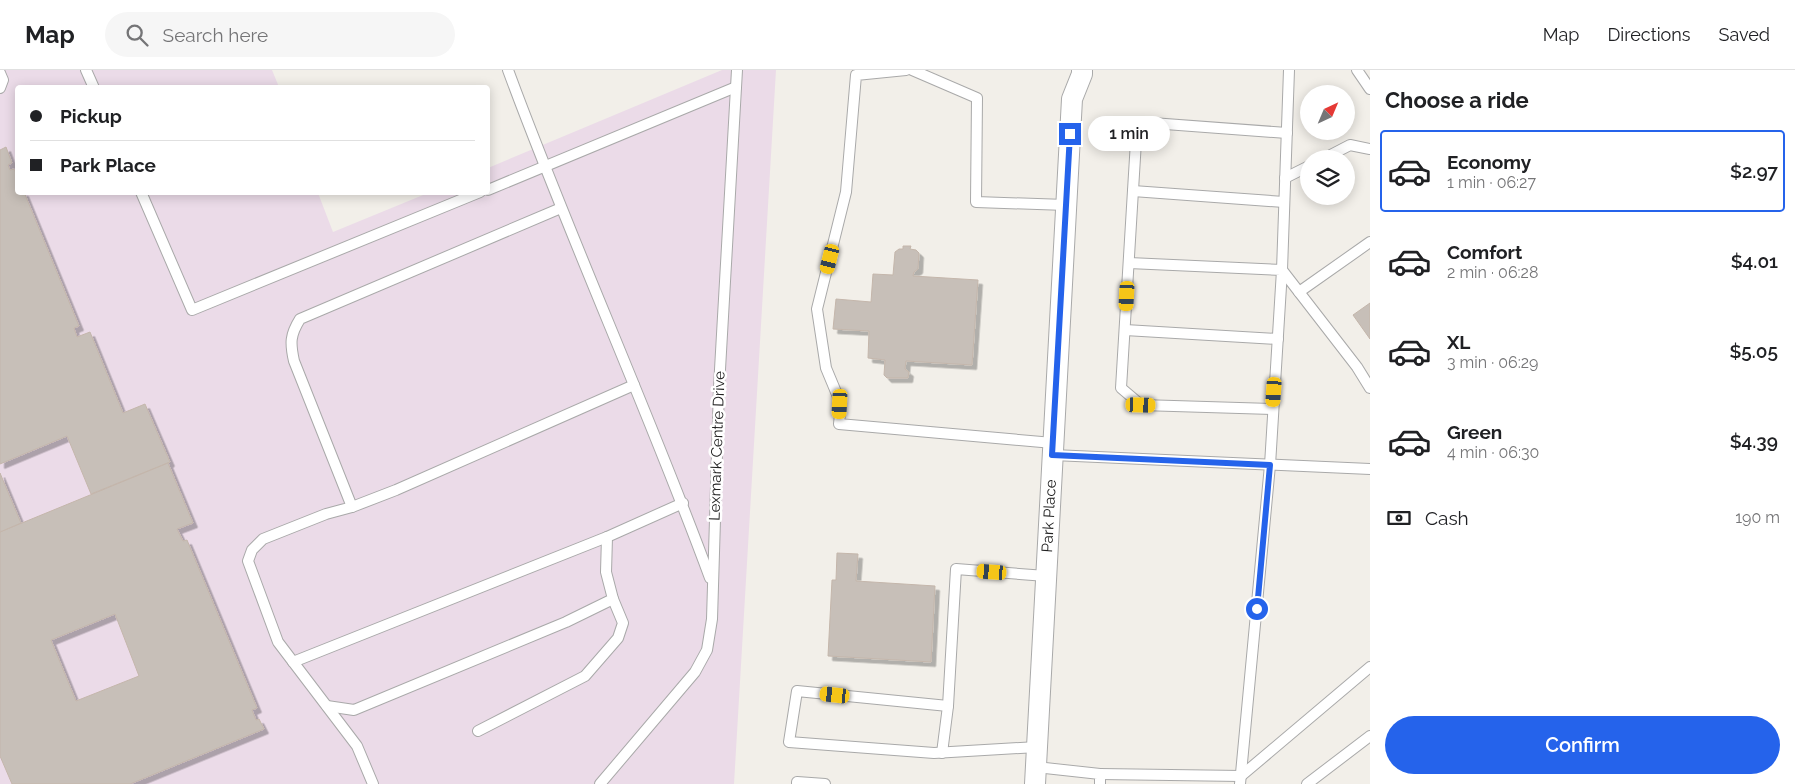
<!DOCTYPE html>
<meta charset="utf-8">
<style>
:root{--surface:#fff;--page:#f6f6f6;--text:#202124;--muted:#757577;--line:#e0e0e0;--accent:#2563eb}
body{margin:0;font-family:Raleway,sans-serif;background:var(--page);color:var(--text);height:100vh;display:flex;flex-direction:column;font-size:19px;white-space:nowrap}
*{box-sizing:border-box;margin:0}
p{font-size:16px;color:var(--muted)}
.icon{flex:none;width:28px;height:28px;fill:none;stroke:currentColor;stroke-width:2;stroke-linecap:round;stroke-linejoin:round}
.map{position:relative;flex:1;overflow:hidden}
.panel{display:flex;flex-direction:column;background:var(--surface);width:425px}
.panel>*{flex:none}
.guide{position:absolute;left:15px;top:15px;width:475px;height:110px;border-radius:5px;box-shadow:0 2px 12px #0003;display:grid;align-content:center;height:110px;padding:0 15px;background:var(--surface)}
.needle{width:32px;rotate:44deg}
.fabs{position:absolute;left:1300px;top:15px;display:grid;gap:10px}
.fabs a{display:grid;place-items:center;width:55px;height:55px;border-radius:50%;background:var(--surface);box-shadow:0 2px 12px #0003;font-size:25px}
.end{position:absolute;width:22px;height:22px;margin:-11px;border:6px solid #2563eb;background:#fff;box-shadow:0 0 0 2px #fff}
.from{border-radius:50%}
.bubble{position:absolute;height:35px;border-radius:18px;background:var(--surface);box-shadow:0 2px 12px #0003;font-size:16px;font-weight:600;line-height:35px;text-align:center}
.car{position:absolute;width:15px;height:30px;margin:-15px -8px;border-radius:6px;box-shadow:0 0 4px 1px #0007;background:linear-gradient(#f5c518 24%,#345 0 40%,#f5c518 0 76%,#345 0 86%,#f5c518 0)}
.guide b{display:flex;align-items:center;gap:18px;height:48px;font-size:19px}
.guide b+b{border-top:1px solid var(--line)}
.guide i{width:12px;height:12px;background:var(--text)}
ul{padding:0;list-style:none}
li{display:flex;align-items:center;gap:15px;height:82px;margin:0 10px 8px;padding:0 5px;border:2px solid transparent;border-radius:5px}
li div{flex:1}
li b{display:block;font-size:19px}
li em{font-style:normal;font-weight:600}
li.current{border-color:var(--accent)}
li>.icon{width:45px;height:45px;stroke-width:1.5}
h2{padding:0 15px;font-size:22px;line-height:60px}
.pay{display:flex;align-items:center;gap:12px;height:55px;padding:0 15px;font-size:19px}
.pay p{margin-inline-start:auto}
.button{display:flex;gap:10px;margin-top:auto;padding:10px 15px}
.button a{flex:1;height:58px;border-radius:30px;background:var(--accent);color:#fff;font-size:20px;font-weight:600;line-height:58px;text-align:center}
header{display:flex;align-items:center;gap:30px;box-sizing:border-box;height:70px;padding:0 25px;background:var(--surface);border-bottom:1px solid var(--line)}
header strong{font-size:24px}
nav{display:flex;gap:28px;margin-inline-start:auto;font-size:18px}
.search{width:350px;height:45px;background:var(--page);display:flex;align-items:center;gap:12px;box-sizing:border-box;padding:0 18px;border-radius:28px;color:var(--muted);font-size:19px}
main{display:flex;flex:1;min-height:0}
.map>svg:first-child{display:block}
.industrial{fill:#ebdbe8}
.building{fill:#c7bfb8;stroke:#c4b6ab;fill-rule:evenodd;filter:url(#shadow)}
.lines{fill:none;stroke-linecap:round;stroke-linejoin:round}
.service-casing{stroke:#a9a9a9;stroke-width:12}
.minor-casing{stroke:#a9a9a9;stroke-width:22}
.service{stroke:#fff;stroke-width:10}
.minor{stroke:#fff;stroke-width:20}
.route{stroke:#2563eb;stroke-width:6}
.labels{text-anchor:middle;stroke-width:5;stroke-linejoin:round;paint-order:stroke}
.street-label{font-size:15px;fill:#222;stroke:#fff}
</style>
<header>
<strong>Map</strong>
<div class="search"><svg class="icon" aria-label="search" viewBox="0 0 24 24"><circle cx="10" cy="10" r="6"/><path d="M15 15l6 6"/></svg>Search here</div>
<nav><a>Map</a><a>Directions</a><a>Saved</a></nav>
</header>
<main>
<div class="map">
<svg width="1370" height="714" viewBox="0 0 1370 714">
<defs>
<filter id="shadow"><feDropShadow dx="4.5" dy="4.5" stdDeviation="0" flood-color="#0004"/></filter>
</defs>
<rect width="100%" height="100%" fill="#f2efe9"/>
<path class="industrial" d="M0,0H272L279,17L18,18V122L318,123L333,162L428,123L488,122V98L722,0H776L734,714H0Z"/>
<g class="building">
<path d="M6,77L12,93L8,95L10,100L14,99L18,106V122H24L79,256L74,258L77,267L90,262L123,343L145,334L170,392L91,424L67,366L0,394V80Z"/>
<path d="M903,176H911L910,179L916,180L919,183L918,199L914,202L913,206L978,210L972,295L906,291L905,299L909,302L908,308H887L884,305L885,290L868,288L869,261L833,259L836,229L871,232L873,204L893,205L895,182L899,179H903Z"/>
<path d="M1370,233V269L1353,245Z"/>
<path d="M168,393L193,453L177,459L183,471L187,470L257,638L252,640L256,650L259,649L264,659L130,714H12L0,686V462ZM115,544L139,606L76,631L51,570Z"/>
<path d="M0,403L21,453L0,462Z"/>
<path d="M837,483L858,484L856,511L935,516L931,592L828,586L832,510H836Z"/>
</g>
<g class="lines">
<defs>
<g id="service">
<path d="M86,0L94,18"/>
<path d="M508,0C571,171 647,337 710,508"/>
<path d="M906,0L856,5L846,122L817,239L826,298L841,334L839,354L1053,373"/>
<path d="M912,0L977,28L976,132L1066,135"/>
<path d="M1289,0L1282,200L1357,297L1370,318"/>
<path d="M1357,0L1370,19"/>
<path d="M0,3L3,10L0,18"/>
<path d="M1323,89L1350,75L1370,79"/>
<path d="M1285,108L1309,96"/>
<path d="M488,120L736,17"/>
<path d="M1133,121L1284,132"/>
<path d="M141,122L192,240L480,122"/>
<path d="M1129,193L1282,200L1270,395L1240,714"/>
<path d="M1299,222L1370,172"/>
<path d="M1125,260L1278,269"/>
<path d="M1273,339L1141,335L1121,318L1136,71L1152,53L1287,63"/>
<path d="M1053,385L1370,399"/>
<path d="M352,437L396,420L634,315"/>
<path d="M293,592L607,467"/>
<path d="M327,636L354,640L566,552L613,529L606,502L607,467L683,433"/>
<path d="M948,636L797,621L789,672L934,683L1037,677"/>
<path d="M478,661L585,606L618,568L623,553L613,529"/>
<path d="M942,683L948,636L956,499L1046,506"/>
<path d="M1036,697L1100,704V714"/>
<path d="M1100,704L1241,706L1370,597"/>
<path d="M373,714L357,676L278,572L248,491L252,480L263,469L326,444L352,437L294,291C290,273 290,265 300,249L561,138"/>
<path d="M600,714L695,602L707,580L712,549L719,317L737,0"/>
<path d="M797,714V712L825,714"/>
<path d="M1307,714L1370,666"/>
</g>
<path id="minor" d="M1035,714L1072,29L1082,4V0"/>
</defs>
<use href="#service" class="service-casing"/>
<use href="#minor" class="minor-casing"/>
<use href="#service" class="service"/>
<use href="#minor" class="minor"/>
</g>
<g class="lines">
<path class="route" d="M1070,64L1052,385L1270,395L1257,539"/>
</g>
<g class="labels">
<g class="street-label">
<text transform="translate(717 376) rotate(-88)" y="5">Lexmark Centre Drive</text>
<text transform="translate(1049 446) rotate(-87)" y="5">Park Place</text>
</g>
</g>
</svg>
<div class="fabs">
<a><svg class="needle" viewBox="-14 -14 28 28"><path d="M0-13l5 13h-10z" fill="#e53935"/><path d="M0 13l5-13h-10z" fill="#757577"/></svg></a>
<a><svg class="icon" aria-label="layers" viewBox="0 0 24 24"><path d="M12 4l9 5-9 5-9-5zM3 14l9 5 9-5"/></svg></a>
</div>
<i class="end from" style="left:1257px;top:539px"></i>
<i class="end" style="left:1070px;top:64px"></i>
<div class="bubble" style="left:1088px;top:46px;width:82px">1 min</div>
<i class="car" style="left:830px;top:189px;rotate:194deg"></i>
<i class="car" style="left:1127px;top:226px;rotate:183deg"></i>
<i class="car" style="left:1274px;top:322px;rotate:184deg"></i>
<i class="car" style="left:840px;top:334px;rotate:183deg"></i>
<i class="car" style="left:1141px;top:335px;rotate:92deg"></i>
<i class="car" style="left:992px;top:502px;rotate:274deg"></i>
<i class="car" style="left:835px;top:625px;rotate:276deg"></i>
<div class="guide">
<b><i class="from"></i>Pickup</b>
<b><i></i>Park Place</b>
</div>
</div>
<section class="panel">
<h2>Choose a ride</h2>
<ul>
<li class="current"><svg class="icon" aria-label="car" viewBox="0 0 24 24"><path d="M5 17H2v-5l4-1 3-4h7l3 4 3 1v5h-3M9 17h6M6 11h13"/><circle cx="7" cy="17" r="2"/><circle cx="17" cy="17" r="2"/></svg><div><b>Economy</b><p>1 min · 06:27</p></div><em>$2.97</em></li>
<li><svg class="icon" aria-label="car" viewBox="0 0 24 24"><path d="M5 17H2v-5l4-1 3-4h7l3 4 3 1v5h-3M9 17h6M6 11h13"/><circle cx="7" cy="17" r="2"/><circle cx="17" cy="17" r="2"/></svg><div><b>Comfort</b><p>2 min · 06:28</p></div><em>$4.01</em></li>
<li><svg class="icon" aria-label="car" viewBox="0 0 24 24"><path d="M5 17H2v-5l4-1 3-4h7l3 4 3 1v5h-3M9 17h6M6 11h13"/><circle cx="7" cy="17" r="2"/><circle cx="17" cy="17" r="2"/></svg><div><b>XL</b><p>3 min · 06:29</p></div><em>$5.05</em></li>
<li><svg class="icon" aria-label="car" viewBox="0 0 24 24"><path d="M5 17H2v-5l4-1 3-4h7l3 4 3 1v5h-3M9 17h6M6 11h13"/><circle cx="7" cy="17" r="2"/><circle cx="17" cy="17" r="2"/></svg><div><b>Green</b><p>4 min · 06:30</p></div><em>$4.39</em></li>
</ul>
<div class="pay"><svg class="icon" aria-label="cash" viewBox="0 0 24 24"><path d="M3 7h18v10H3z"/><circle cx="12" cy="12" r="2"/></svg>Cash<p>190 m</p></div>
<div class="button"><a>Confirm</a></div>
</section>
</main>
